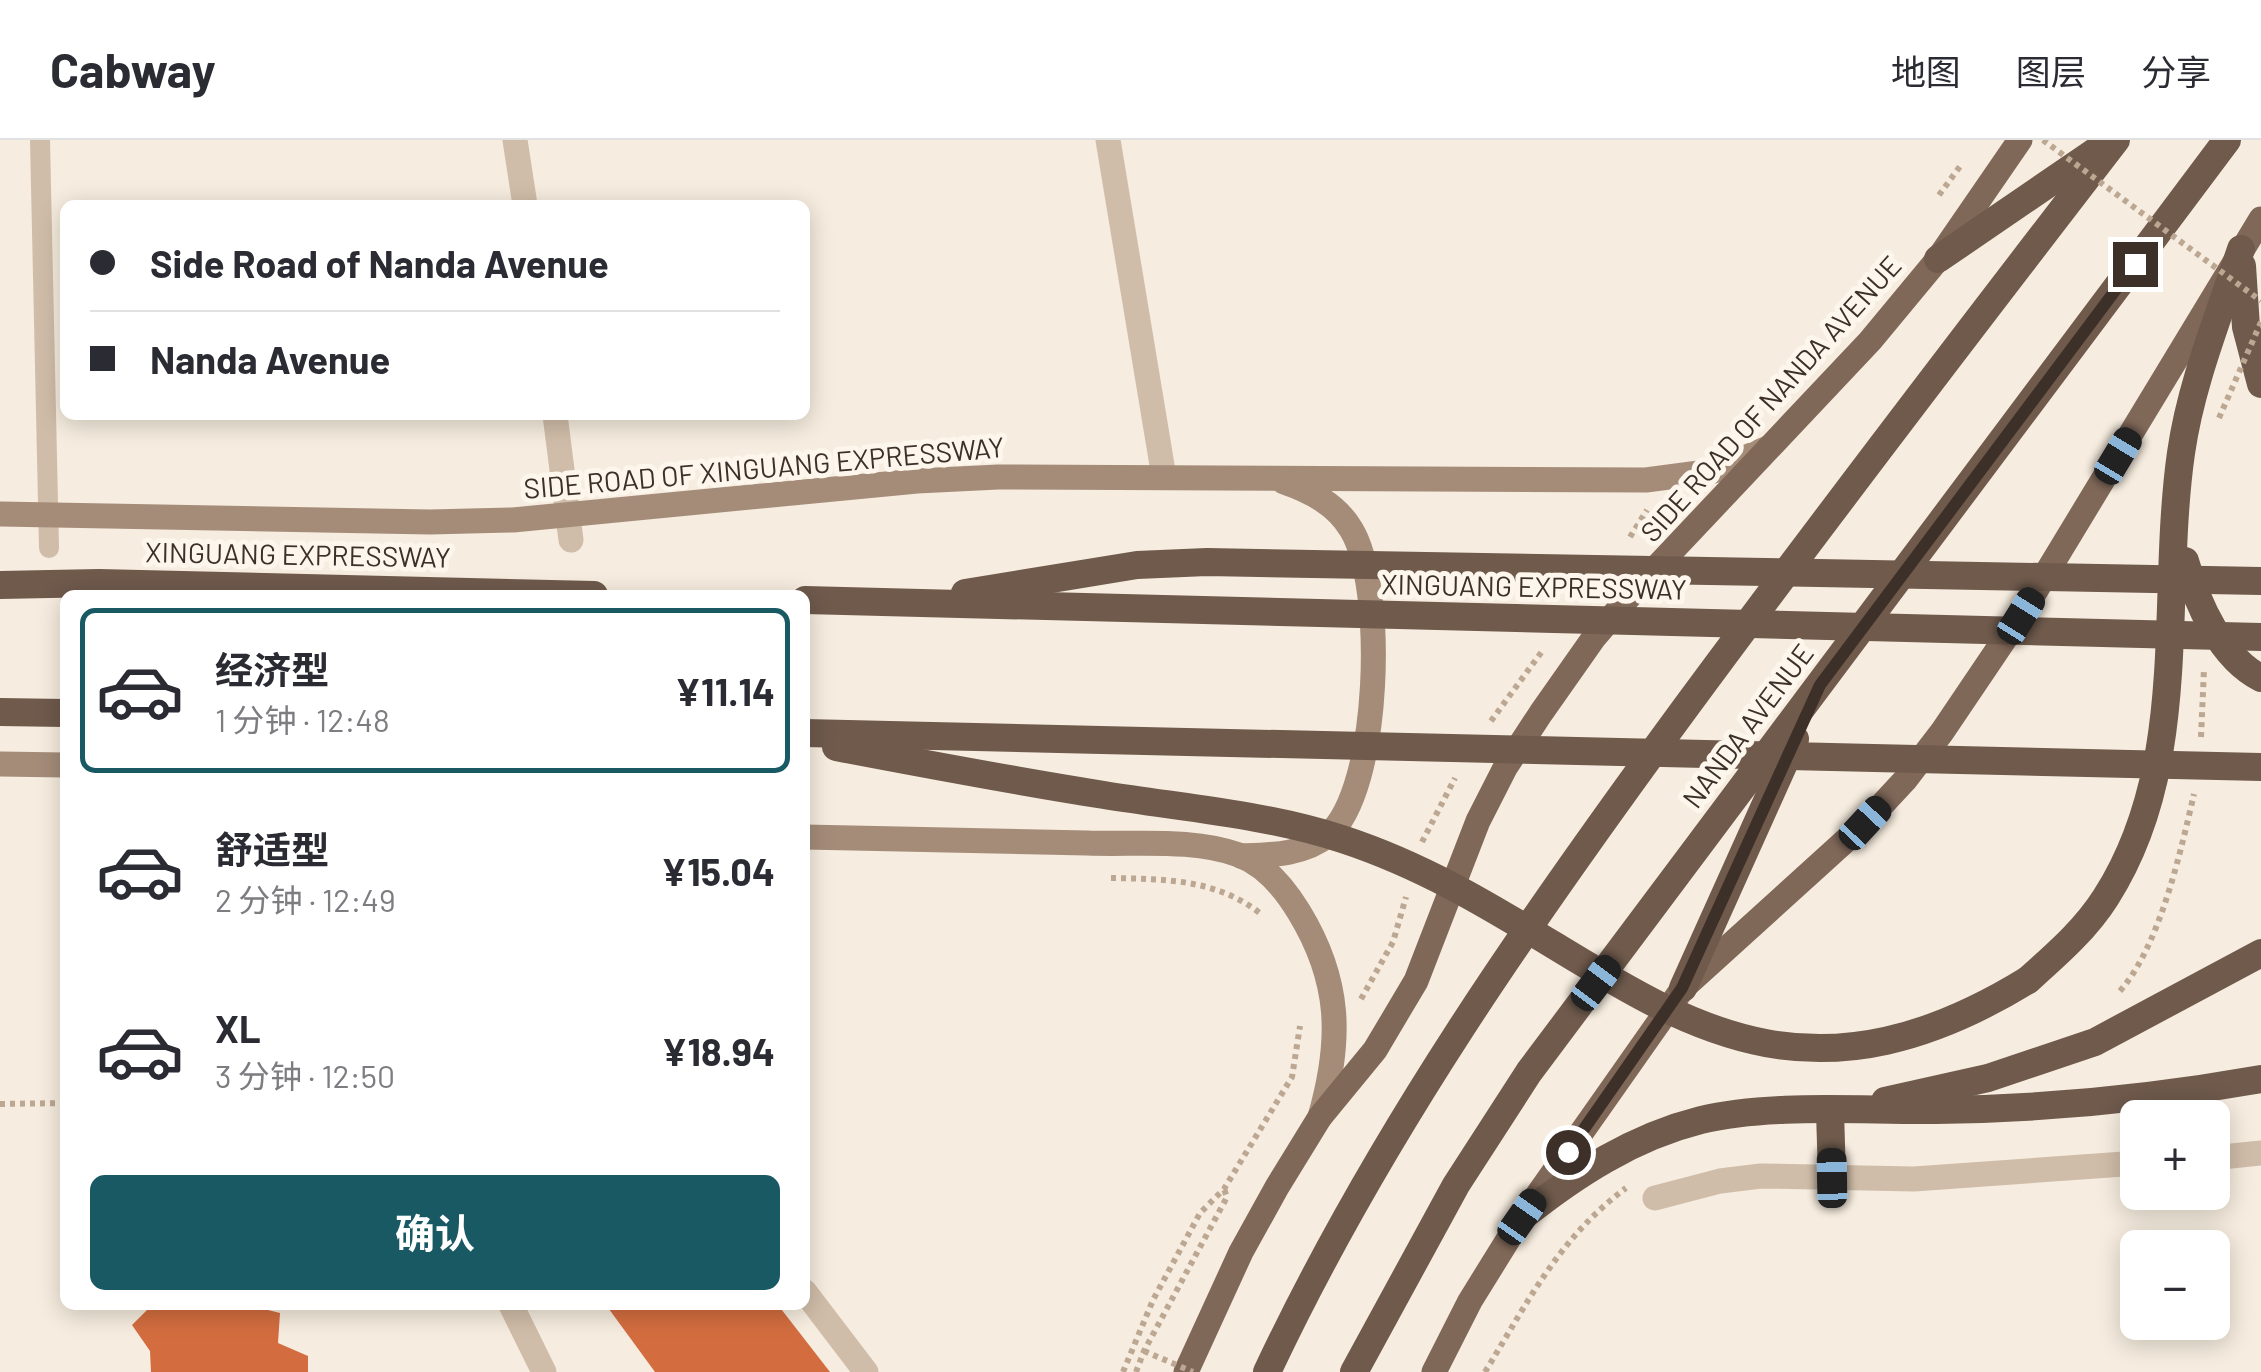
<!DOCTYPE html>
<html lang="zh">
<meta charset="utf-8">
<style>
:root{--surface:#fff;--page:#f2f2f3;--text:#2b2b33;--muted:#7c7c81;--line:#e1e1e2;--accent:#195963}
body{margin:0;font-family:Barlow,"Noto Sans SC",sans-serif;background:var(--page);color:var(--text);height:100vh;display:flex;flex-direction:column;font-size:38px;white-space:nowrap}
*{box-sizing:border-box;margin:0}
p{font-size:32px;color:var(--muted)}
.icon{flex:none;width:55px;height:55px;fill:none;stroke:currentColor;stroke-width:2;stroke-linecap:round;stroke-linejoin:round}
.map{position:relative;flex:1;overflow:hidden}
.side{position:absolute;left:60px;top:450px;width:750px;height:720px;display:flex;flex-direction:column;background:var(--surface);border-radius:15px;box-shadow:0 5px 25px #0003}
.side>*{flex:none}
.top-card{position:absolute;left:60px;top:60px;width:750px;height:220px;border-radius:15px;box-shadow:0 5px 25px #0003;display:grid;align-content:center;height:220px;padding:0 30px;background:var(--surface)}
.controls{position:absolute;left:2120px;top:960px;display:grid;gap:20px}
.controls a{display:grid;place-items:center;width:110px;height:110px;border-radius:15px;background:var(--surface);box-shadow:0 5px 25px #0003;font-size:50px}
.end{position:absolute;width:45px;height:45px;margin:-22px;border:12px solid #3c3029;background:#fff;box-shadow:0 0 0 5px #fff}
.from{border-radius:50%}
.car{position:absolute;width:30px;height:60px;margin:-30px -15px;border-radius:12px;box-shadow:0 0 8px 2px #0007;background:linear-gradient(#222 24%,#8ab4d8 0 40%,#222 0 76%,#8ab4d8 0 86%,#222 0)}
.top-card b{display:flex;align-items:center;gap:35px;height:95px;font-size:38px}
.top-card b+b{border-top:2px solid var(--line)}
.top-card i{width:25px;height:25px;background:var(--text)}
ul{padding:18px 0 0;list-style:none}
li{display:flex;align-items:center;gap:30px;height:165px;margin:0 20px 15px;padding:0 10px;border:5px solid transparent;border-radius:15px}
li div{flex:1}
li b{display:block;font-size:38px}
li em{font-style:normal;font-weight:700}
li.on{border-color:var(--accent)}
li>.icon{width:90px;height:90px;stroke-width:1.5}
.primary-button{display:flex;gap:20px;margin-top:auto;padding:20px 30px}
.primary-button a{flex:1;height:115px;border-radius:15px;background:var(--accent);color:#fff;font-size:40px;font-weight:700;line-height:115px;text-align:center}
header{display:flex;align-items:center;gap:60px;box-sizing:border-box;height:140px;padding:0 50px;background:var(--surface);border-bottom:2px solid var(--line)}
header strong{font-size:48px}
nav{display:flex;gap:55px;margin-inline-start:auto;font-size:35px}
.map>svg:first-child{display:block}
.building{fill:#d36d3f}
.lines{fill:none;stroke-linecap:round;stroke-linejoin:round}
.path{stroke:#bca792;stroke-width:6;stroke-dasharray:5 5;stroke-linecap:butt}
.service{stroke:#d0bda9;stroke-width:20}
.minor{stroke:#d0bda9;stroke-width:25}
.tertiary{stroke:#d0bda9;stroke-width:25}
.secondary{stroke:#a48c79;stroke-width:25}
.primary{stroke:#806859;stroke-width:25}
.trunk{stroke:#6f5a4c;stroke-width:28}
.path-bridge{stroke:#bca792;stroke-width:6;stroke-dasharray:5 5;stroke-linecap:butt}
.trunk-bridge{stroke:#6f5a4c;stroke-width:28}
.route{stroke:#3c3029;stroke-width:12}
.labels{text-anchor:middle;stroke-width:10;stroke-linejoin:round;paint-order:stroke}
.street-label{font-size:28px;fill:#3c3029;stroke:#fcf6ec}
</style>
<header>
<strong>Cabway</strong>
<nav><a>地图</a><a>图层</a><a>分享</a></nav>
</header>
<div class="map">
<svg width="2261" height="1232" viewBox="0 0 2261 1232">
<rect width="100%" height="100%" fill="#f6ecdf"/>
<g class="building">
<path d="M152,1165H248L280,1173L278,1203L308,1216V1232H151L150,1211L132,1185Z"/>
<path d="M606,1165H778L830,1232H655Z"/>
</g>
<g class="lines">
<g class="path">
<path d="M1939,55L1961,25"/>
<path d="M1630,397L1647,370"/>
<path d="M1491,581L1543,510"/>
<path d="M2201,597L2204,529"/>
<path d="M1422,702L1455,638"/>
<path d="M1111,738C1164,739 1217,739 1261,774"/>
<path d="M2120,851C2160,805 2180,714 2194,654"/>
<path d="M1361,859L1393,802L1406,757"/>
<path d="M0,964L65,963"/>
<path d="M1123,1232L1153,1160L1200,1073L1224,1049L1292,937L1300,886"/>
<path d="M1136,1232L1144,1211L1227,1057L1224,1049"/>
<path d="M1485,1232C1528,1162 1558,1099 1626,1048"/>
</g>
<path class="service" d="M40,0L49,408"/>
<g class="minor">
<path d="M1108,0L1164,337"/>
<path d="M2212,1018L2261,1013"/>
<path d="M1655,1058L1720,1041L1761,1036L1914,1039L2138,1023"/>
<path d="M805,1152L866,1232"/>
<path d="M511,1165L544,1232"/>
</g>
<g class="tertiary">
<path d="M515,0L525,65"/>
<path d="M555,275L571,400"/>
</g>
<g class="secondary">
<path d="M0,374L430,382L513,380L917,341L998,337L1646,340L1714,331L1768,308"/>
<path d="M0,624L65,625"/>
<path d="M805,697C899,699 993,701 1087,703C1136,705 1193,698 1239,715C1266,725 1285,749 1299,772C1341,841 1342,900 1320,977"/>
<path d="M1241,716C1270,715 1304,715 1328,695C1381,650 1386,445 1351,389C1336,364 1310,351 1284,342"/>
</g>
<g class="primary">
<path d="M1186,1232L1241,1112L1277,1047L1320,977L1375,910L1416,841L1478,681L1505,628L1541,573L1593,499L1634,451L1870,201L1938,119L2020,0"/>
<path d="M1434,1232L1470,1161L1522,1077L1683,848L1865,683L1905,640L1942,592L2021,475L2261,79"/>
</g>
<g class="trunk">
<path d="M1938,119L2099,9"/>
<path d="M2242,126L2246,187L2261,244"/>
<path d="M2185,421C2197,463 2221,518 2261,538"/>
<path d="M0,445L99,443L594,455"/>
<path d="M0,572L65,573"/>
<path d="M2028,840C2056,815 2086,789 2106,757C2191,624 2160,461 2181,313C2191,243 2219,176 2241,109"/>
<path d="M1683,848L1795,599"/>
<path d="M1885,961L1988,938L2095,902L2261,813"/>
<path d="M1830,971L1832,1038"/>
<path d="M1522,1077C1576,1034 1633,997 1701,980C1771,963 1863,971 1936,970C2044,969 2154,958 2261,939"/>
<path d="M1267,1232C1379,994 1531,778 1686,567C1827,376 1971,188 2116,0"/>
<path d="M1354,1232L1456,1045L1529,932L2227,0"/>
</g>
<g class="path-bridge">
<path d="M2043,0L2261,161"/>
<path d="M2219,278L2261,182"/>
<path d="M1144,1211L1193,1232"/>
</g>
<g class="trunk-bridge">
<path d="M965,453L1137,425L1207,422L2261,441"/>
<path d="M805,460L2261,497"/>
<path d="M805,593L2261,627"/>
<path d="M836,607C925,624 1015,641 1104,655C1184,668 1265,674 1342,699C1603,784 1727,1025 2028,840"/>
</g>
</g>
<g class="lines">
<path class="route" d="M1568,1012L1682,848L1820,545L2135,124"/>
</g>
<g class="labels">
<g class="street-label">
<text transform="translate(1771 259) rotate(-48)" y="10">SIDE ROAD OF NANDA AVENUE</text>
<text transform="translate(764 328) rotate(-5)" y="10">SIDE ROAD OF XINGUANG EXPRESSWAY</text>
<text transform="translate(298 415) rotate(1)" y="10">XINGUANG EXPRESSWAY</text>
<text transform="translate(1534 447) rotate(1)" y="10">XINGUANG EXPRESSWAY</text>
<text transform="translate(1748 586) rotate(-53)" y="10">NANDA AVENUE</text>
</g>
</g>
</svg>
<div class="controls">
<a>+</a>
<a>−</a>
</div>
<i class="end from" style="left:1568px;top:1012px"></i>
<i class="end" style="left:2135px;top:124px"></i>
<i class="car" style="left:2118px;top:316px;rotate:31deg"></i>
<i class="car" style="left:2021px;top:476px;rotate:32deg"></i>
<i class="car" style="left:1865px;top:683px;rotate:43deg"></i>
<i class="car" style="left:1596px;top:843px;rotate:37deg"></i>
<i class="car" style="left:1832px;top:1038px;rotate:359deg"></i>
<i class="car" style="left:1522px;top:1077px;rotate:35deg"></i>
<div class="top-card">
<b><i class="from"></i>Side Road of Nanda Avenue</b>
<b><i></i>Nanda Avenue</b>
</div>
<section class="side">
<ul>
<li class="on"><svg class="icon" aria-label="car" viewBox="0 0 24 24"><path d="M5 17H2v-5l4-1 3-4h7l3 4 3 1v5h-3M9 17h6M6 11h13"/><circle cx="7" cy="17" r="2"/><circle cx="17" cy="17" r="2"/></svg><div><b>经济型</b><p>1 分钟 · 12:48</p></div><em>¥11.14</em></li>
<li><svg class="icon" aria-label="car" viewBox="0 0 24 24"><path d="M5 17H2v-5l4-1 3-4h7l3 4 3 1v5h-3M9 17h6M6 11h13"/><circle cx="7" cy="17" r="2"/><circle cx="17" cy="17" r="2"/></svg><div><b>舒适型</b><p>2 分钟 · 12:49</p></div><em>¥15.04</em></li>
<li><svg class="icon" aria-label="car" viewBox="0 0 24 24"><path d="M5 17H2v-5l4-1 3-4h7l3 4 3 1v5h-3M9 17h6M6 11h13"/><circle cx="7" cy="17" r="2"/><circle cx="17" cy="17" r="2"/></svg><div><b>XL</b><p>3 分钟 · 12:50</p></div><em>¥18.94</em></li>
</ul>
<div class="primary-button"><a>确认</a></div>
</section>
</div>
